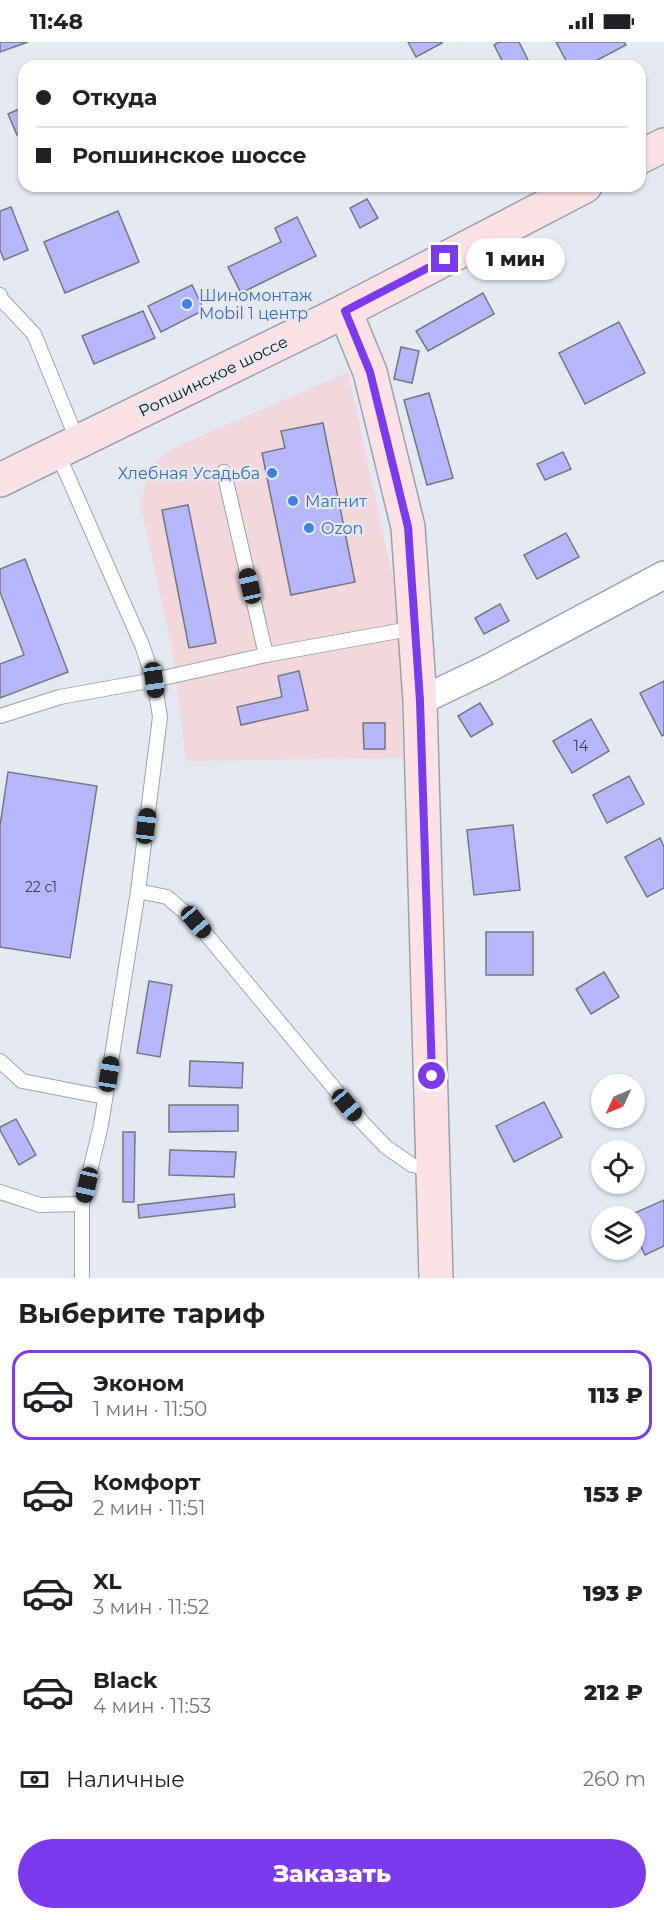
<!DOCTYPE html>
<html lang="ru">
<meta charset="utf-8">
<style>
:root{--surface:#fff;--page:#f2f2f2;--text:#202124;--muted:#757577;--line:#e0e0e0;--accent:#7c3aed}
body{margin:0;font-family:Montserrat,sans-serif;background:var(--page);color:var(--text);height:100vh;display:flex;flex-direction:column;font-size:22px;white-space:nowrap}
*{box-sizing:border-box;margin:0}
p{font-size:20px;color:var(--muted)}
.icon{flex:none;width:33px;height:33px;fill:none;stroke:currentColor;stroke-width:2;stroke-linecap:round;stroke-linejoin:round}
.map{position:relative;height:1236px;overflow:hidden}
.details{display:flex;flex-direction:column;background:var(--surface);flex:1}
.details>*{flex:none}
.guide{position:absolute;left:18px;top:18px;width:628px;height:132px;border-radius:18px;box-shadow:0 2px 4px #0004;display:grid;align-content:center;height:132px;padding:0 18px;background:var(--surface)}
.needle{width:39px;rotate:226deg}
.tools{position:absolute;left:591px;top:1032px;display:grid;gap:12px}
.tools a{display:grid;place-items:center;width:54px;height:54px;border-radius:50%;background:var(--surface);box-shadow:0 2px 4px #0004;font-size:30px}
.end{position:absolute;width:27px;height:27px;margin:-14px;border:8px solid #7c3aed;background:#fff;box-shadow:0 0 0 3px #fff}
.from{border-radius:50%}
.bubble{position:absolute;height:42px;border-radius:21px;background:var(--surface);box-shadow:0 2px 4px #0004;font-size:20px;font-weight:800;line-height:42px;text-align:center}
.car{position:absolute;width:18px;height:36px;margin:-18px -9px;border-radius:8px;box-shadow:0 0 4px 2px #0007;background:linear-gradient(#222 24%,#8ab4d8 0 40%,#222 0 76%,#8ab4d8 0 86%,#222 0)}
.guide b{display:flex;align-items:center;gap:21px;height:57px;font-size:22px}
.guide b+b{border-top:2px solid var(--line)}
.guide i{width:15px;height:15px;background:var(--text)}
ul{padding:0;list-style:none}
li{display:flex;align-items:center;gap:18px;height:90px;margin:0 12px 9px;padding:0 6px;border:3px solid transparent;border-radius:18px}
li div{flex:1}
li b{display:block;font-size:22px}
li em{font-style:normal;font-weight:800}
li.active{border-color:var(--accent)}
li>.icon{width:54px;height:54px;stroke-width:1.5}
h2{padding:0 18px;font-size:27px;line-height:72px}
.pay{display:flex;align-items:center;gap:15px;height:66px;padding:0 18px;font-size:22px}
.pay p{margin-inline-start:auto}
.cta{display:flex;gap:12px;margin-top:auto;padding:12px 18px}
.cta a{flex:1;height:69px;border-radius:36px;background:var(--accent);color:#fff;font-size:24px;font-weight:800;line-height:69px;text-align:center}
.status{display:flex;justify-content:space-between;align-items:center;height:42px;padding:0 30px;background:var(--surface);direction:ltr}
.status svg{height:16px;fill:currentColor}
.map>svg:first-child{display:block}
.commercial{fill:#f2d8dd}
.building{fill:#b7b7fe;stroke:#75757d;stroke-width:1.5}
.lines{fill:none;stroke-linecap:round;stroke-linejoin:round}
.lane-casing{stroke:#9ca1a9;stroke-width:16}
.street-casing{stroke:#9ca1a9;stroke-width:30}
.secondary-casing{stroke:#9ca1a9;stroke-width:36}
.lane{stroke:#fff;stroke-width:14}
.street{stroke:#fff;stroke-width:27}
.secondary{stroke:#fce2e5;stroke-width:33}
.route{stroke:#7c3aed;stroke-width:8}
.shop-dot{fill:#3f7fe0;stroke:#e5eaf2;stroke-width:2}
.labels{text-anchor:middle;stroke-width:4.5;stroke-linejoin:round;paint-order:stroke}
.number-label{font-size:14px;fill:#38394d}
.shop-label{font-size:16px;fill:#366cbe;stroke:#e5eaf2;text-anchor:start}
.street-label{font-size:16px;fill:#0d0f12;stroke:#e5eaf2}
</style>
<div class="status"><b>11:48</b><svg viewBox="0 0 49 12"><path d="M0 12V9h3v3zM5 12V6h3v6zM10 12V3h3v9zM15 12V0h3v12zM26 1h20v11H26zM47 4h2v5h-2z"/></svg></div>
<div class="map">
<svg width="664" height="1236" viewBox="0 0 664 1236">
<rect width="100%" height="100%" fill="#e5eaf2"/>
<path class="commercial" d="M348,330L400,568L403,716L186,719L172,607L140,461L151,425L171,407Z"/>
<g class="building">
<path d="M0,0H28L0,10Z"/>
<path d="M408,0H442V1L416,15Z"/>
<path d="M499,0H519L531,24H505L494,3Z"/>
<path d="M556,0H624L626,3L586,24H569Z"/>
<path d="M24,65V90L17,93L8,72Z"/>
<path d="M367,157L378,176L360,186L350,166Z"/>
<path d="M11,165L28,208L4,218L0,208V169Z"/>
<path d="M118,169L139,220L65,251L44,200Z"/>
<path d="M297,175L316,214L241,251L228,225L281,200L275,186Z"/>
<path d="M192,243L204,268L161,290L148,264Z"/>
<path d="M483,251L494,272L428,309L416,289Z"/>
<path d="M143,269L155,296L94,322L82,294Z"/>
<path d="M619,280L645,331L585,362L559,311Z"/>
<path d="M401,305L419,309L412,341L394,337Z"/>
<path d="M429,351L453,436L427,443L404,358Z"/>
<path d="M323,381L355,540L291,553L262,411L285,406L281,389Z"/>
<path d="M563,410L571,427L545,438L537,422Z"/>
<path d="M188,463L216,601L189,606L162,468Z"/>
<path d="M566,491L579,515L537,537L524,513Z"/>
<path d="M25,517L68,630L0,656V622L24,613L0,550V527Z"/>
<path d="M500,562L509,579L484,592L475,576Z"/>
<path d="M299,629L308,668L241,683L237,665L282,655L278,634Z"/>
<path d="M664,639V693L662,694L640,651Z"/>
<path d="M480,661L493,682L471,695L458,674Z"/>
<path d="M591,677L609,709L572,731L553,699Z"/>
<path d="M363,681H385V707H364Z"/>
<path d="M8,730L97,744L70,916L0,905V784Z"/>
<path d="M629,734L644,762L607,781L593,753Z"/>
<path d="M513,783L520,848L474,853L467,788Z"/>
<path d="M660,796L664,805V846L647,855L625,815Z"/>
<rect x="486" y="890" width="47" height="43"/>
<path d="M604,930L619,955L591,972L576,947Z"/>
<path d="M149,939L172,943L160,1015L137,1011Z"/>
<path d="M190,1019L243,1021L242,1046L189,1044Z"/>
<path d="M544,1060L562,1095L514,1120L496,1084Z"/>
<path d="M169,1063H238V1089L169,1090Z"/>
<path d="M16,1077L36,1113L19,1123L0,1088V1085Z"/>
<path d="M123,1090H135L134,1160H123Z"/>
<path d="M170,1108L236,1110L234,1135L169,1133Z"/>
<path d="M234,1152L235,1165L139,1176L138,1163Z"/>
<path d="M664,1158V1204L645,1213L634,1190V1174H628Z"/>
</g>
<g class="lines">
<defs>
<g id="lane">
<path d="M0,253L1,257L34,292L78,400"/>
<path d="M57,410L142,603L154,638L160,675L138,849L101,1083L82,1162V1236"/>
<path d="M224,430L266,613"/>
<path d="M0,674L60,655L154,638L266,613L415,586"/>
<path d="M138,849L167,855L196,880L363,1081L386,1105L412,1123L432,1127"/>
<path d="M0,1019L22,1039L105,1055"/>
<path d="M0,1150L40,1163L82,1162"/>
</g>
<path id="street" d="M420,659L491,625L664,533"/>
<g id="secondary">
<path d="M640,115L664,103"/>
<path d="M345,269L370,330L408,485L420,659L436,1236"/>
<path d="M0,438L345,269L585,144"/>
</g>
</defs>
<use href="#lane" class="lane-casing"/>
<use href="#street" class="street-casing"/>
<use href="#secondary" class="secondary-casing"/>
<use href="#lane" class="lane"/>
<use href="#street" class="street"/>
<use href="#secondary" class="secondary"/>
</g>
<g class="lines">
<path class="route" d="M432,1034L420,659L408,485L370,330L345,269L445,217"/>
</g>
<g class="shop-dot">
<circle cx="187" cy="262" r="6"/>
<circle cx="272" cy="431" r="6"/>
<circle cx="293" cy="459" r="6"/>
<circle cx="309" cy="486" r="6"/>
</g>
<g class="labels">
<g class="number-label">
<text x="581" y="709">14</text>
<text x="41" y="850">22 с1</text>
</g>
<g class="shop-label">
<text x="199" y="259">Шиномонтаж<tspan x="199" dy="18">Mobil 1 центр</tspan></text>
<text x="260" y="437" text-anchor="end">Хлебная Усадьба</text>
<text x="305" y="465">Магнит</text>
<text x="321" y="492">Ozon</text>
</g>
<g class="street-label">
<text transform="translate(213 334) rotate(-26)" y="6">Ропшинское шоссе</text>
</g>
</g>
</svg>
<div class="tools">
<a><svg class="needle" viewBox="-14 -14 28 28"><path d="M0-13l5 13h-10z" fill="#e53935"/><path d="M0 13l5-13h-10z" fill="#757577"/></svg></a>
<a><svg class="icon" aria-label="locate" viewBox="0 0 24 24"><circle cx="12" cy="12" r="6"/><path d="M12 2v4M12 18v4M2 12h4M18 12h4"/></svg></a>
<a><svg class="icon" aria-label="layers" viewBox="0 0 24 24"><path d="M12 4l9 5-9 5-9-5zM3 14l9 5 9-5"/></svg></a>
</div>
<i class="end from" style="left:432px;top:1034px"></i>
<i class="end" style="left:445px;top:217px"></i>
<div class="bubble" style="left:466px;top:196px;width:99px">1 мин</div>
<i class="car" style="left:250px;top:544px;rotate:347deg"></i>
<i class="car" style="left:154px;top:638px;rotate:172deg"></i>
<i class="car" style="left:146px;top:784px;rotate:7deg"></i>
<i class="car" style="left:196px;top:880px;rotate:140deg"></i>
<i class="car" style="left:109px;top:1032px;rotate:9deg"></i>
<i class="car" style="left:347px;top:1063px;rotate:140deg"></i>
<i class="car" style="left:87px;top:1143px;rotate:193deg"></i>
<div class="guide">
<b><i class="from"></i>Откуда</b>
<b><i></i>Ропшинское шоссе</b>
</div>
</div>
<section class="details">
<h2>Выберите тариф</h2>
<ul>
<li class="active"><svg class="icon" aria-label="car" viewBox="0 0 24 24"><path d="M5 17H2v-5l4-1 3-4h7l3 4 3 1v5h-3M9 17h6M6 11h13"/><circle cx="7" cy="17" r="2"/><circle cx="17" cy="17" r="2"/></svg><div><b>Эконом</b><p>1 мин · 11:50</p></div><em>113 ₽</em></li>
<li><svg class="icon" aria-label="car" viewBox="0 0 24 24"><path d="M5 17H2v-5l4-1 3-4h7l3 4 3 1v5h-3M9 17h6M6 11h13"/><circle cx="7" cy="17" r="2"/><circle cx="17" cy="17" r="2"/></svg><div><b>Комфорт</b><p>2 мин · 11:51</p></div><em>153 ₽</em></li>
<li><svg class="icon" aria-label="car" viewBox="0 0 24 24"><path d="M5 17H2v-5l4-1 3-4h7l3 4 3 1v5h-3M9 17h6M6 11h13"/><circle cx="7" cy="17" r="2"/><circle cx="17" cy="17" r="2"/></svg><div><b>XL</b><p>3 мин · 11:52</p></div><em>193 ₽</em></li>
<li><svg class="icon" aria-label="car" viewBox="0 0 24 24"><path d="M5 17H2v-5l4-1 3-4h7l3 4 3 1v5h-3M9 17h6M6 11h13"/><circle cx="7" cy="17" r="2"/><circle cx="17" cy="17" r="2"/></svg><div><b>Black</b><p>4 мин · 11:53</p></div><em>212 ₽</em></li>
</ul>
<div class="pay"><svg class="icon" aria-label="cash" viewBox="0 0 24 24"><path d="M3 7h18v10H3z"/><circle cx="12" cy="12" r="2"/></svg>Наличные<p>260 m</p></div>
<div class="cta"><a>Заказать</a></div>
</section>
